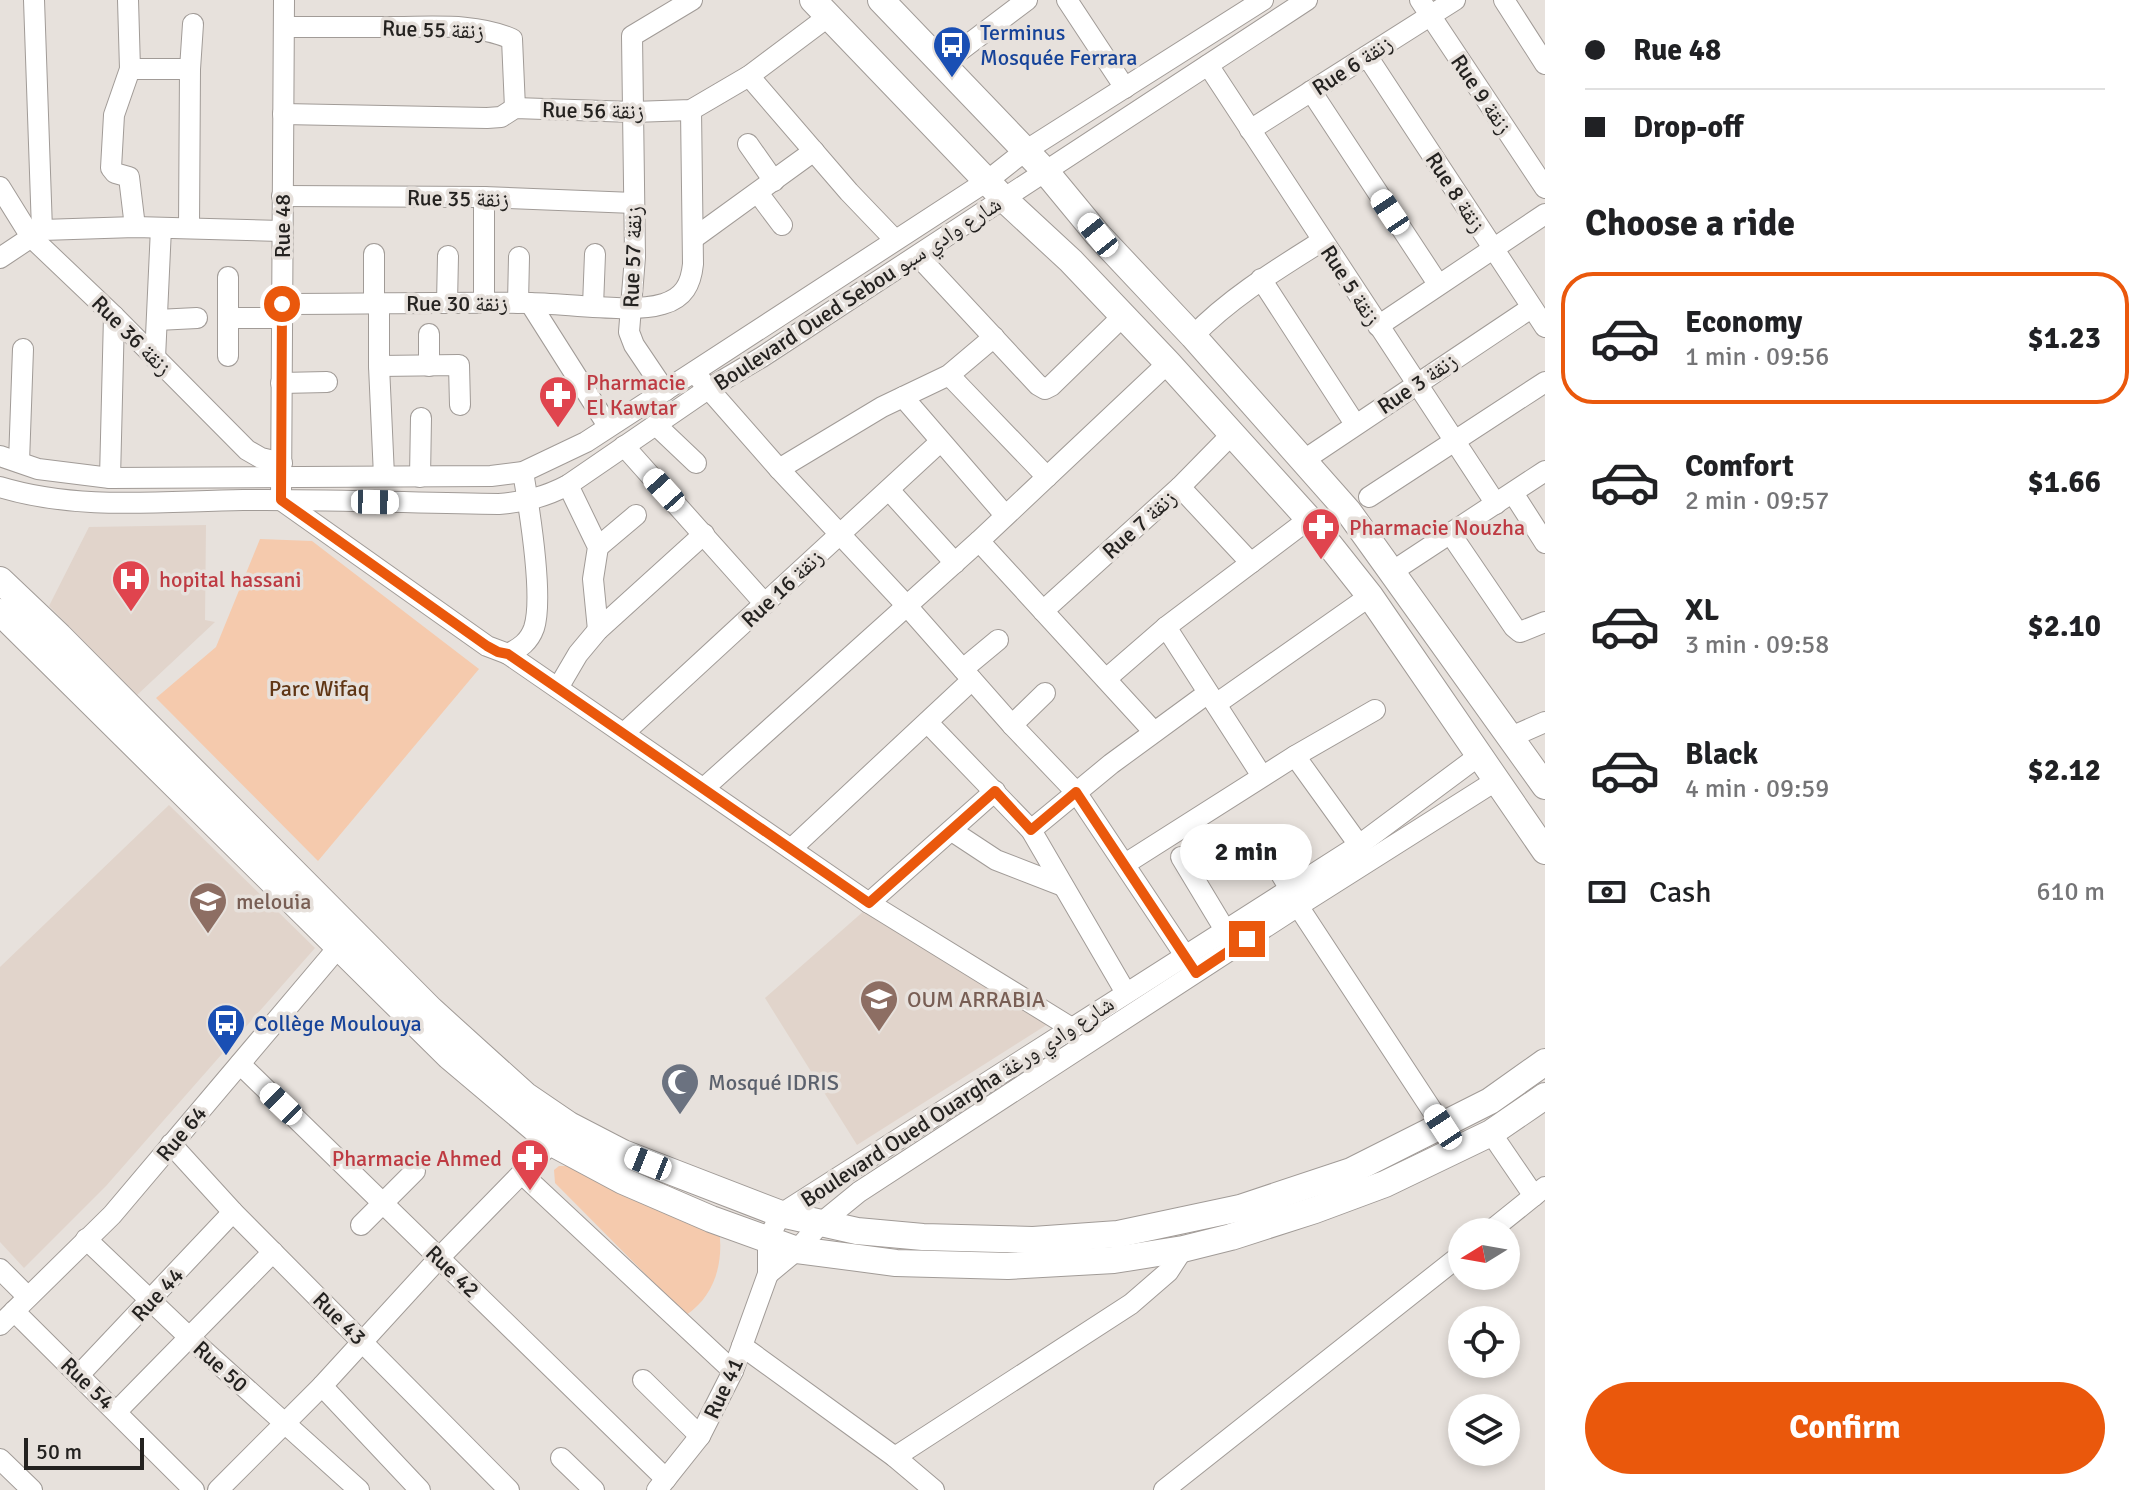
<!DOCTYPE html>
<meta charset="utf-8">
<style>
:root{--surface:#fff;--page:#f2f2f2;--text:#202124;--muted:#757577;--line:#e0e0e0;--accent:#ea580c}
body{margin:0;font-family:Signika,"Noto Naskh Arabic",sans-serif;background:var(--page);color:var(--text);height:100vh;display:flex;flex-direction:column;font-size:30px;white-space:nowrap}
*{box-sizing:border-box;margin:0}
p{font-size:26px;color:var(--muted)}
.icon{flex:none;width:44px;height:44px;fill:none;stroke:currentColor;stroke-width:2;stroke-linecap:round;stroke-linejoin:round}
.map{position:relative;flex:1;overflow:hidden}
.panel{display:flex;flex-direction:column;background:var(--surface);width:600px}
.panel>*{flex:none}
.hud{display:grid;align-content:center;height:176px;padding:0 40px;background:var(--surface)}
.needle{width:52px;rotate:259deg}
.fabs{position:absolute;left:1448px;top:1218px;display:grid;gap:16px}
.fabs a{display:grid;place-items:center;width:72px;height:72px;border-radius:50%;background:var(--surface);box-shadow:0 4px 12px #0003;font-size:40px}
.scale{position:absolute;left:24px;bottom:20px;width:120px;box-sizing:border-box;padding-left:8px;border:4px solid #242220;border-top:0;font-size:22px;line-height:28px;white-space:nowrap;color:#242220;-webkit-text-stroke:6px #e7e1dc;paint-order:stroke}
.end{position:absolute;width:36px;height:36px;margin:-18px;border:10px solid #ea580c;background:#fff;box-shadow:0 0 0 4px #fff}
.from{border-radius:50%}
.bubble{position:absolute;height:56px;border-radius:28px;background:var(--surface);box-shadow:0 4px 12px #0003;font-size:26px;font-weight:700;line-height:56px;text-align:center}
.car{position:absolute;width:24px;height:48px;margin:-24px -12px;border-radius:10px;box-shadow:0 0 6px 2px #0007;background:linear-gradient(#fff 24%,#345 0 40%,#fff 0 76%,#345 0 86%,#fff 0)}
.hud b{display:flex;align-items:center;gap:28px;height:76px;font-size:30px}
.hud b+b{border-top:2px solid var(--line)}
.hud i{width:20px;height:20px;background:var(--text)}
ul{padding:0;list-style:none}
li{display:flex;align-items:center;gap:24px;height:132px;margin:0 16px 12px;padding:0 24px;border:4px solid transparent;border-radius:32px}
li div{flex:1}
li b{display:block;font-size:30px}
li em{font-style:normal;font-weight:700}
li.on{border-color:var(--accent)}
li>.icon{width:72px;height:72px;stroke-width:1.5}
h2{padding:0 40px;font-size:36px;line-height:96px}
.pay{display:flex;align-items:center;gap:20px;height:88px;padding:0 40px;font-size:30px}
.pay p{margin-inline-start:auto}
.primary-button{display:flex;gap:16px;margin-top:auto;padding:16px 40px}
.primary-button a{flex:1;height:92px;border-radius:48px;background:var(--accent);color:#fff;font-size:32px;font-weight:700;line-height:92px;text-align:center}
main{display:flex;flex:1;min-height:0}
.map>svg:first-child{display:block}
.built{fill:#e1d4cb}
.green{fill:#f5caad}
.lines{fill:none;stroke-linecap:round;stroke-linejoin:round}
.minor-casing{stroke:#a19b97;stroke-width:22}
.major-casing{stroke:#a19b97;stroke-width:28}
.minor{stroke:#fff;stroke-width:20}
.major{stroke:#fff;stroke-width:26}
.route{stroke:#ea580c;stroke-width:10}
.labels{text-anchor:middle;stroke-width:7;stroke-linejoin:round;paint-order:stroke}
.street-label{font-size:22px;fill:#242220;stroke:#e7e1dc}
.transit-label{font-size:22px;fill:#164399;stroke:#e7e1dc;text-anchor:start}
.health-label{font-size:22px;fill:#be3a42;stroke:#e7e1dc;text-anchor:start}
.park-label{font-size:22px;fill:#603615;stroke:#e7e1dc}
.education-label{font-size:22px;fill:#785e54;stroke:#e7e1dc;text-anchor:start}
.worship-label{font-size:22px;fill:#5b616d;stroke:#e7e1dc;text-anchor:start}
</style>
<main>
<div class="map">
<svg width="1545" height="1490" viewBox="0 0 1545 1490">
<rect width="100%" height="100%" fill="#e7e1dc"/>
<g class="built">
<path d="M206,525L205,620L215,622L137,695L49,606L89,527Z"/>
<path d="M169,805L315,948L106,1186L24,1268L0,1242V967Z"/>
<path d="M865,910L1048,1024L857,1145L765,998Z"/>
</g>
<g class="green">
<path d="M260,539L312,541L479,669L318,861L156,698L216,647Z"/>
<path d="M559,1166H568L630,1199L719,1229C724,1262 715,1296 686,1315L555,1183L554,1170Z"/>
</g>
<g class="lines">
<defs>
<g id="minor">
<path d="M34,0L42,230"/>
<path d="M128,0L130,69L114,115L111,168L115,173L129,177L135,227"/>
<path d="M284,0L281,500L487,646L508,654L869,903L1070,1027"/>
<path d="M1067,0L1125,88"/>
<path d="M1420,0L1545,188"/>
<path d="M1504,0L1545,64"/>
<path d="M284,27C321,27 358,27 396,27C434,27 476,23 512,39L515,108"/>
<path d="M1367,56L1545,327"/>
<path d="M941,65L1027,0"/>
<path d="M1208,65L1496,504"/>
<path d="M130,69H190"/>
<path d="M749,76L849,192L895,240"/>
<path d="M1311,91L1438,284"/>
<path d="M283,114L487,118L501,117L515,108L633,112L691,110L749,76L829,16"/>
<path d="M1250,130L1455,0"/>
<path d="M748,144L774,181"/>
<path d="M0,187L31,237L114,316L247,450L261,458L282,463"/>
<path d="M758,193L782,225"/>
<path d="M282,196L484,197L634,203"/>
<path d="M189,227L190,69L193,24"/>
<path d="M694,238L814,151"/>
<path d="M918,256L1038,385L1045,389L1051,386L1123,316"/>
<path d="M0,258L42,230L135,227L281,231"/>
<path d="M228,277V356"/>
<path d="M1261,279L1355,424"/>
<path d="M447,303L448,256"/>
<path d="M484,303V197"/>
<path d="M518,303L519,257"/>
<path d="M530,303L608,426"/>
<path d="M282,304C364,304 446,302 528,303C564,303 631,314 663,304C684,298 691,284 693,264L691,110"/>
<path d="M374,304V254"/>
<path d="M379,304V366L384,476"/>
<path d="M593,306L595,254"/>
<path d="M229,318H281"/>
<path d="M157,320L197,318"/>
<path d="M1378,326L1545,214"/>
<path d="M1193,336C1231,297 1276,270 1322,241"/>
<path d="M155,358L161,228"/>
<path d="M379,366L459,365L460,405"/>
<path d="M429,366V334"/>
<path d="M949,375L1047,477"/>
<path d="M700,379L779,469L907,606L1012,725L1076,792L1192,966"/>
<path d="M281,383L327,382"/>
<path d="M665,391L634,345L629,332L635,257L632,36L692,0"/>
<path d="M903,397L1005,515"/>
<path d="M657,426L696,463"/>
<path d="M624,446L765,604"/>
<path d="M0,456L38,469L110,478L491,476L523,472L586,442L987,181L1025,151L1263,0"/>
<path d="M1304,460L1531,308"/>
<path d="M19,462L23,349"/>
<path d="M779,469L882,407L949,375L994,337"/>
<path d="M420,477L421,418"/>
<path d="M110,478L114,316"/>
<path d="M568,485L598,547L593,579L598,630"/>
<path d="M0,487C79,511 161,501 243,500C328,499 414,503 499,504C525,502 545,497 568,485L708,389L762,357L1307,0"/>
<path d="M1180,487L1251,563"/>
<path d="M889,490L955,563"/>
<path d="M1513,493L1545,543"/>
<path d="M1369,497L1545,382"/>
<path d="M1450,533L1514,627L1520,632L1545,622"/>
<path d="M979,541L1154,732"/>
<path d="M598,547L636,515"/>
<path d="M1393,571L1545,471"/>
<path d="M1043,611L1180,487L1232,434"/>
<path d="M1166,627L1262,776"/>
<path d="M508,654C520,648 529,642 534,628C544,597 529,507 523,472"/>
<path d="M963,669L998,640"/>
<path d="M1106,679L1166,627L1309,519"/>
<path d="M558,688L578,654L598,630L704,534"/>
<path d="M1216,704L1370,596"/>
<path d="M928,723L1031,830L1126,993"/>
<path d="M1012,725L1045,693"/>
<path d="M624,733L940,442"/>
<path d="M1511,737L1545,722"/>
<path d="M1295,756L1359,845"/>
<path d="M704,788L979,541L1168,363"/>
<path d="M1031,830L1111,764L1208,693"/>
<path d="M952,831L996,860L1063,886"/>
<path d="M1261,841L1290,889"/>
<path d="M791,849L972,680"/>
<path d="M1181,857L1225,930"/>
<path d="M1125,864L1295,756L1375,710"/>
<path d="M869,903L995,791"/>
<path d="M1298,906L1443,1127"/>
<path d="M240,1064L666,1479"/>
<path d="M1491,1133L1534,1196"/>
<path d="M171,1144L233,1212L509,1490"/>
<path d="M522,1174L733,1371"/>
<path d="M361,1225L415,1171"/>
<path d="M1489,1232L1545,1187"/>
<path d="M86,1239L190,1338L359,1490"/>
<path d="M0,1269L28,1297"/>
<path d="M768,1274L797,1250L821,1223L859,1192L1298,906L1497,780"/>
<path d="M14,1311L194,1490"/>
<path d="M0,1325L112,1215L347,937"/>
<path d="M742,1346L895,1457L934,1490"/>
<path d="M79,1375L233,1212"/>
<path d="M643,1380L700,1436"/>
<path d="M322,1386L420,1490"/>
<path d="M117,1411L273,1252"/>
<path d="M895,1457L1131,1304L1168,1272L1183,1249"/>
<path d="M561,1458L594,1490"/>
<path d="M0,1459L32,1490"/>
<path d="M218,1490L322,1386L440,1257L561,1133"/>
<path d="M657,1490L700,1436L733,1371L768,1274V1239L781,1214L1359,845L1480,755"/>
<path d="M1164,1490L1462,1254"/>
</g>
<g id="major">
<path d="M813,0L1004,199L1071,261L1168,363L1309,519L1370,596L1545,851"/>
<path d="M881,0L1046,172L1098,235L1193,336L1348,511L1545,786"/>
<path d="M0,580L59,636L431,1010L525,1095L569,1125L623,1153L781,1214L857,1231L923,1237L1033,1240L1118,1234L1240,1208L1351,1171L1490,1101L1545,1062"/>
<path d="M0,612L449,1056L552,1143L623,1181L711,1219L797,1250L896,1263L1008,1266L1114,1260L1183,1249L1231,1237L1315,1210L1385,1184L1491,1133L1545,1096"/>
</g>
</defs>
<use href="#minor" class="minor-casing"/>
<use href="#major" class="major-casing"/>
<use href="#minor" class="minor"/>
<use href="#major" class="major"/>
</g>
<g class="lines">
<path class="route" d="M282,304L281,500L487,646L498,652L508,654L869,903L995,791L1031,830L1076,792L1196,973L1247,939"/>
</g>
<defs>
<symbol id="bus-pin" viewBox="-11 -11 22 30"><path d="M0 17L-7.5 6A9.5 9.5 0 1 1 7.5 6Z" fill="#1a4fb4" stroke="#e7e1dc"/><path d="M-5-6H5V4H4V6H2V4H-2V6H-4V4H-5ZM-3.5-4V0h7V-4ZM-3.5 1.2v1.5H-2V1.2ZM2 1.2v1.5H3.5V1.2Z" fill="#fff"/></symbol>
<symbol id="pharmacy-pin" viewBox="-11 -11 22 30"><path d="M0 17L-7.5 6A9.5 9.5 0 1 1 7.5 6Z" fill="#e0444e" stroke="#e7e1dc"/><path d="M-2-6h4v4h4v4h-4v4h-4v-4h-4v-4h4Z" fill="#fff"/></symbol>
<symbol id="hospital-pin" viewBox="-11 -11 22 30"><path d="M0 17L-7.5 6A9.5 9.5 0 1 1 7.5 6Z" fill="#e0444e" stroke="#e7e1dc"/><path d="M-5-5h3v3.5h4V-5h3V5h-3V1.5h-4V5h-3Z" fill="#fff"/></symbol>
<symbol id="school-pin" viewBox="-11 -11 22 30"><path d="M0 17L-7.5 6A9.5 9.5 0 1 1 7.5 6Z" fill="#8d6e63" stroke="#e7e1dc"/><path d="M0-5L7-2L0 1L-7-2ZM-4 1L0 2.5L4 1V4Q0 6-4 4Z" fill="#fff"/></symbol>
<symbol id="mosque-pin" viewBox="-11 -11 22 30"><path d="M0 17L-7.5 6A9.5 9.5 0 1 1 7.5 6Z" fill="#6b7280" stroke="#e7e1dc"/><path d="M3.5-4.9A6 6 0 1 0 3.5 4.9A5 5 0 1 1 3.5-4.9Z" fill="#fff"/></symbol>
</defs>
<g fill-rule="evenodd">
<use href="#bus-pin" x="930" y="23" width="44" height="60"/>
<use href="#pharmacy-pin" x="536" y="373" width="44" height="60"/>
<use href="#pharmacy-pin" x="1299" y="505" width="44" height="60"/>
<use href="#hospital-pin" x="109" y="557" width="44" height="60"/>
<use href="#school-pin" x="186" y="879" width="44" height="60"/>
<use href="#school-pin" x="857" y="977" width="44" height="60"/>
<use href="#bus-pin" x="204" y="1001" width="44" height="60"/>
<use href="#mosque-pin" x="658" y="1060" width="44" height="60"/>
<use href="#pharmacy-pin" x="508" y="1136" width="44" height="60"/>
</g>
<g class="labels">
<g class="street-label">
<text transform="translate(433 29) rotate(2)" y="8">Rue 55 زنقة</text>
<text transform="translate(1352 65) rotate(-33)" y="8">Rue 6 زنقة</text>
<text transform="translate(1482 94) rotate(56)" y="8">Rue 9 زنقة</text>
<text transform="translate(593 110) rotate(1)" y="8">Rue 56 زنقة</text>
<text transform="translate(1456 192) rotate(57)" y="8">Rue 8 زنقة</text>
<text transform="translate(458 198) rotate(1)" y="8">Rue 35 زنقة</text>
<text transform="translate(282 226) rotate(-90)" y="8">Rue 48</text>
<text transform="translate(632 257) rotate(-88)" y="8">Rue 57 زنقة</text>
<text transform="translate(1351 285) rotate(57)" y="8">Rue 5 زنقة</text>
<text transform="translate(857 293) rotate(-33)" y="8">Boulevard Oued Sebou شارع وادي سبو</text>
<text x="457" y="311">Rue 30 زنقة</text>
<text transform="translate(132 335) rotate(45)" y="8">Rue 36 زنقة</text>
<text transform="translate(1417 383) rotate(-34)" y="8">Rue 3 زنقة</text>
<text transform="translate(1139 524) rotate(-42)" y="8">Rue 7 زنقة</text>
<text transform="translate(782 588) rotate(-43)" y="8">Rue 16 زنقة</text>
<text transform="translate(957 1101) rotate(-33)" y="8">Boulevard Oued Ouargha شارع وادي ورغة</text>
<text transform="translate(181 1133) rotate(-50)" y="8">Rue 64</text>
<text transform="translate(453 1271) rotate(44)" y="8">Rue 42</text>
<text transform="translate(157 1294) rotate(-47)" y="8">Rue 44</text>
<text transform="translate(340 1318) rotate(45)" y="8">Rue 43</text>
<text transform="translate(221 1366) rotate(42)" y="8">Rue 50</text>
<text transform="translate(88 1383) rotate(44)" y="8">Rue 54</text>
<text transform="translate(723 1388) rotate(-65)" y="8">Rue 41</text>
</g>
<g class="transit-label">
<text x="980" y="40">Terminus<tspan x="980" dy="25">Mosquée Ferrara</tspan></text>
<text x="254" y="1031">Collège Moulouya</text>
</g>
<g class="health-label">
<text x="586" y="390">Pharmacie<tspan x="586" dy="25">El Kawtar</tspan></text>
<text x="1349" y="535">Pharmacie Nouzha</text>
<text x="159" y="587">hopital hassani</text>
<text x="502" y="1166" text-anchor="end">Pharmacie Ahmed</text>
</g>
<g class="park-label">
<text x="319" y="696">Parc Wifaq</text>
</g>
<g class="education-label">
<text x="236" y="909">melouia</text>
<text x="907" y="1007">OUM ARRABIA</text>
</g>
<g class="worship-label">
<text x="708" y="1090">Mosqué IDRIS</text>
</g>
</g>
</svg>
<div class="fabs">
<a><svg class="needle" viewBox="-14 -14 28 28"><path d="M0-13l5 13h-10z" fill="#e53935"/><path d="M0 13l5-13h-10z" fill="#757577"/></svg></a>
<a><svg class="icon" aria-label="locate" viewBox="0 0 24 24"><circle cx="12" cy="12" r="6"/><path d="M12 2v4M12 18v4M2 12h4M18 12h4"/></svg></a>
<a><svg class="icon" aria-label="layers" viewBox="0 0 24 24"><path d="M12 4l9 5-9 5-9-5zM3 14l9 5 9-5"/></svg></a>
</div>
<div class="scale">50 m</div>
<i class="end from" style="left:282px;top:304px"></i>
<i class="end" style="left:1247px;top:939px"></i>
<div class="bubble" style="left:1180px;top:824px;width:132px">2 min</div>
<i class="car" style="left:1390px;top:212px;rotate:326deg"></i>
<i class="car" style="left:1098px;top:235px;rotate:321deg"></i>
<i class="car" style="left:664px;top:490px;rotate:318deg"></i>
<i class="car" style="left:375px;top:502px;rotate:91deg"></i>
<i class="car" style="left:281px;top:1104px;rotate:314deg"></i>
<i class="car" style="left:1443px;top:1127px;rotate:327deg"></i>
<i class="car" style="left:648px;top:1163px;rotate:292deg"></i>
</div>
<section class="panel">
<div class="hud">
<b><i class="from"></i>Rue 48</b>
<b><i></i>Drop-off</b>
</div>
<h2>Choose a ride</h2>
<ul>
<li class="on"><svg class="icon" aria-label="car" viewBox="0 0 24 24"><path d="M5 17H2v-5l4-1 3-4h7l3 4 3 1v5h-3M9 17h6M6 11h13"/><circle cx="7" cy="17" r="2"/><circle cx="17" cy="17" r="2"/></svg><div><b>Economy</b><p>1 min · 09:56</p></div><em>$1.23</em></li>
<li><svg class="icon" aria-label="car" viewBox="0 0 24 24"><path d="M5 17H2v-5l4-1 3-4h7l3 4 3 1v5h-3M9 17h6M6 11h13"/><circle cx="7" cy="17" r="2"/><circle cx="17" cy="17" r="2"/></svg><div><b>Comfort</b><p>2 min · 09:57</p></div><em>$1.66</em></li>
<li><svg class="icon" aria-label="car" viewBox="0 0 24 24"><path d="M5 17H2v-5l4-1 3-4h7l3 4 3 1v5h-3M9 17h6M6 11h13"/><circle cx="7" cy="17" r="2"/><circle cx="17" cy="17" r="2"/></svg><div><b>XL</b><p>3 min · 09:58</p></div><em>$2.10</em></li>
<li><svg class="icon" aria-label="car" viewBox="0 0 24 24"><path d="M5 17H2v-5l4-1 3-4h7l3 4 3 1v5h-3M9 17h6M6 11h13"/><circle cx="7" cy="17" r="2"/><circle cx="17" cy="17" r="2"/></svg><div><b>Black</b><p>4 min · 09:59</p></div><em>$2.12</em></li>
</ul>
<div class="pay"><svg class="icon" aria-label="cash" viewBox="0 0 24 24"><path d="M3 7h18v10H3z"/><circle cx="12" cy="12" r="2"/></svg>Cash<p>610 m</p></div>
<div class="primary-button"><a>Confirm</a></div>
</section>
</main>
